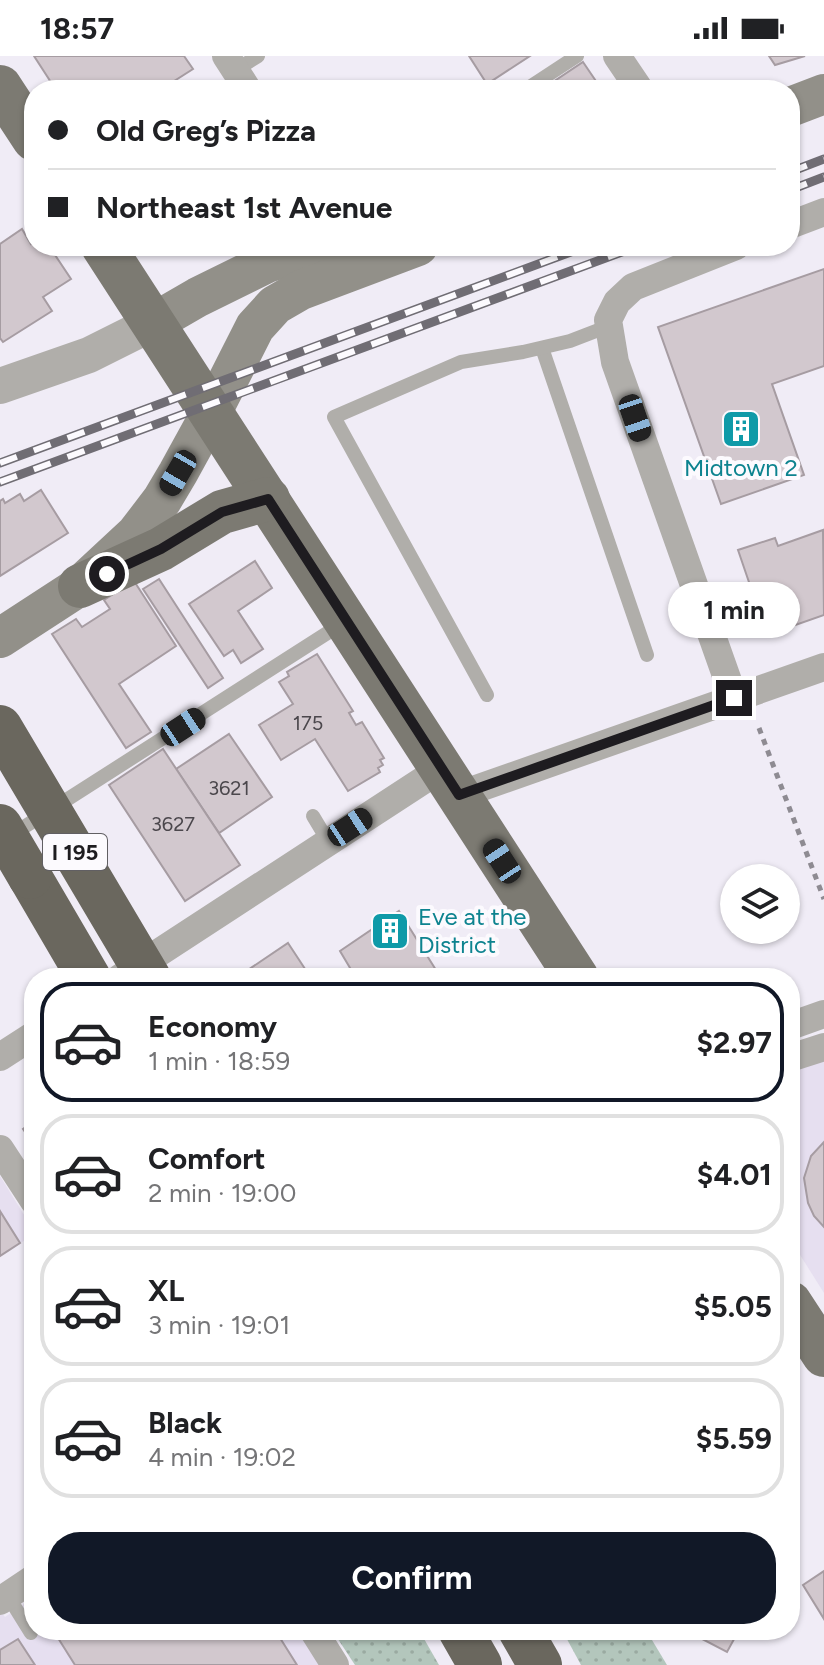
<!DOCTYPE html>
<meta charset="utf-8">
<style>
:root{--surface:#fff;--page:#f6f6f6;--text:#202124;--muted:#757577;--line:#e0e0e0;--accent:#111827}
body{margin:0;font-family:Figtree,sans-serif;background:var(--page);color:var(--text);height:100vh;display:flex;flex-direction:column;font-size:30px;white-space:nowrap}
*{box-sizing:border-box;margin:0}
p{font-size:26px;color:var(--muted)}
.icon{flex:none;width:44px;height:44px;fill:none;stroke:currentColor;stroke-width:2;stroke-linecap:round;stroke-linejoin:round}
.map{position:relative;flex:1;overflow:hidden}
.drawer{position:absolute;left:24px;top:912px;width:776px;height:672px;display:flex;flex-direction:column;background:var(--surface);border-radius:32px;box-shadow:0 2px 6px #0004}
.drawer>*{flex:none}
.banner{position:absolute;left:24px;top:24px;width:776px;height:176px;border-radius:32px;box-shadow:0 2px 6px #0004;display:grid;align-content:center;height:176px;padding:0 24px;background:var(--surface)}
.fabs{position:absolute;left:720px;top:808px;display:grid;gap:16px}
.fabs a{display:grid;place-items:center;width:80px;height:80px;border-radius:50%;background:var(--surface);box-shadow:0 2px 6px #0004;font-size:40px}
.end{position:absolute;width:36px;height:36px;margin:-18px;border:10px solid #1e1c20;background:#fff;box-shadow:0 0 0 4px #fff}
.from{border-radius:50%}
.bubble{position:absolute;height:56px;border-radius:28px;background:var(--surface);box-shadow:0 2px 6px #0004;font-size:26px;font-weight:700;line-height:56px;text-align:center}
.car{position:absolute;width:24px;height:48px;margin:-24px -12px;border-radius:10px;box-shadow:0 0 6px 2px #0007;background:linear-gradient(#222 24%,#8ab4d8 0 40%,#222 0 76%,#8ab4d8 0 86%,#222 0)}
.banner b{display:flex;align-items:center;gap:28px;height:76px;font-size:30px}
.banner b+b{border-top:2px solid var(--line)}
.banner i{width:20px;height:20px;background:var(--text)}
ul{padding:14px 0 0;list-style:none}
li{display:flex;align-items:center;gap:24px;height:120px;margin:0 16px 12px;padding:0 8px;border:4px solid var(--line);border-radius:32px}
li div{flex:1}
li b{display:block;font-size:30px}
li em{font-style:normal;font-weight:700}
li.selected{border-color:var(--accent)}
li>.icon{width:72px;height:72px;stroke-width:1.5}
.action{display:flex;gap:16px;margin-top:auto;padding:16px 24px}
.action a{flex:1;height:92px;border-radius:32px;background:var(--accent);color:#fff;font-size:32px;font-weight:700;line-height:92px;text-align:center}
.status{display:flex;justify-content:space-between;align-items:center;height:56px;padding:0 40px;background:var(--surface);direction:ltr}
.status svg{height:22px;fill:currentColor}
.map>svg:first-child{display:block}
.built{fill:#e6dff0}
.grass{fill:url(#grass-dots)}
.building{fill:#d2c8ce;stroke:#a69ca2;stroke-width:2}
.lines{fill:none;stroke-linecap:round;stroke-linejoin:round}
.path{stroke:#8e8b92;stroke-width:5;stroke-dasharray:6 6;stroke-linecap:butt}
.service{stroke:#b0aeaa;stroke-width:14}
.minor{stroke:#b0aeaa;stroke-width:28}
.tertiary{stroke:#b0aeaa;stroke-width:36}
.secondary{stroke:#929089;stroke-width:40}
.primary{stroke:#7c7a72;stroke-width:44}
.motorway{stroke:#6a675e;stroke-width:44}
.rail-casing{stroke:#706d74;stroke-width:9}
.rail{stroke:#fcfafe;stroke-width:6;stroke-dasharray:18;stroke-linecap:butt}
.motorway-bridge{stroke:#6a675e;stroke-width:44}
.route{stroke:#1e1c20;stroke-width:10}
.labels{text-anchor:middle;stroke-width:8;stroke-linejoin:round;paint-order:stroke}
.number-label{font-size:20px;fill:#4b474c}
.shield{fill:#fcfafe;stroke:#615f63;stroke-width:2}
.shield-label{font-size:22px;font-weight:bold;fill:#1e1c20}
.culture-label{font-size:24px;fill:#0d838f;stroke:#fcfafe}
</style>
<div class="status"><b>18:57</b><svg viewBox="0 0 49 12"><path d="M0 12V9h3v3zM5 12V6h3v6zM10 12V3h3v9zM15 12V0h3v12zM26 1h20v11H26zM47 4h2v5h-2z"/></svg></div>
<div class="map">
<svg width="824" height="1609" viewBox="0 0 824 1609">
<defs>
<pattern id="grass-dots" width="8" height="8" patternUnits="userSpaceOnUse" patternTransform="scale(2)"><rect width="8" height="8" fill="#b3c6bc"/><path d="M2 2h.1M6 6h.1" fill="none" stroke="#9aaaa1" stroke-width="1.8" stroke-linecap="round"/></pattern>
</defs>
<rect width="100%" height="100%" fill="#f0ecf6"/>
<g class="built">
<path d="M824,998V1237L790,1183V1010Z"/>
<path d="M0,1120L34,1175V1178L0,1201Z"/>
<path d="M34,1541V1574H297L319,1609H0V1555L5,1561Z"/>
</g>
<g class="grass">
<path d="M332,1574H419L439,1609H355Z"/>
<path d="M562,1574H646L667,1609H581Z"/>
</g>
<g class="building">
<path d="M34,0H184L193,13L160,34H56Z"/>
<path d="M469,0H530L487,28Z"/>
<path d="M769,0H805L775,9Z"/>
<path d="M583,6L602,34H541Z"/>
<path d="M22,173L31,188L34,186V190H49L71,223L43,241L52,255L3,286L0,282V188Z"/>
<path d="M824,213V310L772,328L804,419L721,448L658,271Z"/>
<path d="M41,434L68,477L0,520V445L3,443L5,447L20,438L24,445Z"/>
<path d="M823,474L824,559L767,579L738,494L775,482L778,490Z"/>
<path d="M255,505L272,532L238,555L263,593L241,607L233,594L224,600L189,548Z"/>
<path d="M159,523L223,622L208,632L143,533Z"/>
<path d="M134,525L176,590L119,628L151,676L126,692L52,578L76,563L82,571L110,553L104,544Z"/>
<path d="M317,598L353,655L349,657L356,669L362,666L384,702L380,704L383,709L378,712L380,716L348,735L315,683L281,704L259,669L293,648L279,626L289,620L287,616Z"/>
<path d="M229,678L272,741L219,777L176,713Z"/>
<path d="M163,693L240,809L185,845L109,729Z"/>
<path d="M399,855L441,922H356L340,895Z"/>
<path d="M288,887L311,922H236Z"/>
<path d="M34,1065V1089L23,1073Z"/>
<path d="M824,1086V1171L814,1160L808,1147L804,1122L811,1100Z"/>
<path d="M0,1155L20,1187L0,1200Z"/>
<path d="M824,1515V1563L803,1529Z"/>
<path d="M53,1574H275L297,1609H75Z"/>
<path d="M685,1574H739L727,1596Z"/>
<path d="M18,1583L35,1609H0V1594Z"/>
</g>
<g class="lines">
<path class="path" d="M759,672L824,843"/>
<g class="service">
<path d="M236,14L258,0"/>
<path d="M525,34L577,0"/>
<path d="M542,292L647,599"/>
<path d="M487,639L334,361L461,306L523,296L570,285L609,270"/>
<path d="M313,760L328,785"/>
<path d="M10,780L343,567"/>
<path d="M8,1540L31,1577"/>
</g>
<g class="minor">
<path d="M226,0L248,34"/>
<path d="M617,0L640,34"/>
<path d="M790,169L824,156"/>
<path d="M734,642L615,306L608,264L617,246L633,231L736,190"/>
<path d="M459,739L824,611"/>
<path d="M120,922L442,712"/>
<path d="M790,970L824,958"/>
<path d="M0,1001L34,979"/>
<path d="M790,1002L824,991"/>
<path d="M0,1093L34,1145"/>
<path d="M0,1545L34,1522"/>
<path d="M313,1574L335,1609"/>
</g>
<path class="tertiary" d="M0,330L89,299L153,267"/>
<g class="secondary">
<path d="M790,51L824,38"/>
<path d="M153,267L198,241L267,207L320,190"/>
<path d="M0,582L80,530L136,478L162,444L178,417L217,346L255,271L275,249L301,234L418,190"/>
</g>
<g class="primary">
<path d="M0,31L34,83"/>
<path d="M103,190L577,922"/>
<path d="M80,530L161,493L222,456L268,443"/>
<path d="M790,1247L824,1299"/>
</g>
<g class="motorway">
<path d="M30,821L89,922"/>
<path d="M460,1574L480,1609"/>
<path d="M520,1574L540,1609"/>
</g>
<defs>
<g id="rail">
<path d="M790,116L824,103"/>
<path d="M790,134L824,121"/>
<path d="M0,407L587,190"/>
<path d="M0,426L638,190"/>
</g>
</defs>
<use href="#rail" class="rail-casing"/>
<use href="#rail" class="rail"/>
<g class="motorway-bridge">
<path d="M0,671L149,922"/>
<path d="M0,770L30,821"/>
</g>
</g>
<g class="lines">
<path class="route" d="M107,518L161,493L222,456L268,443L459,739L734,642"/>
</g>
<defs>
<symbol id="building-square" viewBox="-11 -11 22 22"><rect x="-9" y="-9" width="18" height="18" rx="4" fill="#0f9aa8" stroke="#fcfafe"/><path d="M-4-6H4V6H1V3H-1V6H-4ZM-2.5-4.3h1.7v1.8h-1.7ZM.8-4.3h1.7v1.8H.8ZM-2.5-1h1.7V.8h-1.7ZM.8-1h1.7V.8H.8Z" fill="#fff"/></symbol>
</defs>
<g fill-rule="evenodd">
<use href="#building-square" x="719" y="351" width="44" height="44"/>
<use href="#building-square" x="368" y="853" width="44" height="44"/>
</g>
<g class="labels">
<g class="number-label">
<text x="308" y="674">175</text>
<text x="229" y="739">3621</text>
<text x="173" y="775">3627</text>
</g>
<rect class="shield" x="43" y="778" width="64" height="36" rx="6"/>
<g class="shield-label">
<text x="75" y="804">I 195</text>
</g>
<g class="culture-label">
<text x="741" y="420">Midtown 2</text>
<text x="418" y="869" text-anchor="start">Eve at the<tspan x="418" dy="28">District</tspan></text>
</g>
</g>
</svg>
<div class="fabs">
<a><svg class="icon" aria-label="layers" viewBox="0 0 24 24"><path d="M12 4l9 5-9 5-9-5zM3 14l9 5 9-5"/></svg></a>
</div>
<i class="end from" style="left:107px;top:518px"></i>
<i class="end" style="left:734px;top:642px"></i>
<div class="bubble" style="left:668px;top:526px;width:132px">1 min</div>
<i class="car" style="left:635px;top:362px;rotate:161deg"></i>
<i class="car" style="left:178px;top:417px;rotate:210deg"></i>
<i class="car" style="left:183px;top:671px;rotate:57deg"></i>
<i class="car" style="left:350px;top:771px;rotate:57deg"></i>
<i class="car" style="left:502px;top:805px;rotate:327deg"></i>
<div class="banner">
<b><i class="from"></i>Old Greg’s Pizza</b>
<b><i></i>Northeast 1st Avenue</b>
</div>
<section class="drawer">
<ul>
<li class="selected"><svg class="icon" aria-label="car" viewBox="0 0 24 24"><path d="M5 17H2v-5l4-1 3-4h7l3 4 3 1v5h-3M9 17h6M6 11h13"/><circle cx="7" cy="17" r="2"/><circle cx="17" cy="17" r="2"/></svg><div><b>Economy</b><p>1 min · 18:59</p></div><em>$2.97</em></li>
<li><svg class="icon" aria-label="car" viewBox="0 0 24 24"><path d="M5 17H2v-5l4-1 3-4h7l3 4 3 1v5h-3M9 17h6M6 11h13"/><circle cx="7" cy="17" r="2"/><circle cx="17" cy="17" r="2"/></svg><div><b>Comfort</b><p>2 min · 19:00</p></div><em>$4.01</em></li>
<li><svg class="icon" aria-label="car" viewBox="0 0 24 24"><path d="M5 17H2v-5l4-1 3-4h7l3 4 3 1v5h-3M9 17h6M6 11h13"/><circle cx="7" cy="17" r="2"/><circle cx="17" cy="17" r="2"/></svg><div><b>XL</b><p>3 min · 19:01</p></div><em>$5.05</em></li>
<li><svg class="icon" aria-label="car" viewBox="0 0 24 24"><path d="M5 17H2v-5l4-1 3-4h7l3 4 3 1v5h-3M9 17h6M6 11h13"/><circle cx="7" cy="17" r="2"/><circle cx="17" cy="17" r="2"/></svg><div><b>Black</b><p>4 min · 19:02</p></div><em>$5.59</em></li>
</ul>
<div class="action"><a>Confirm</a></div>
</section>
</div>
